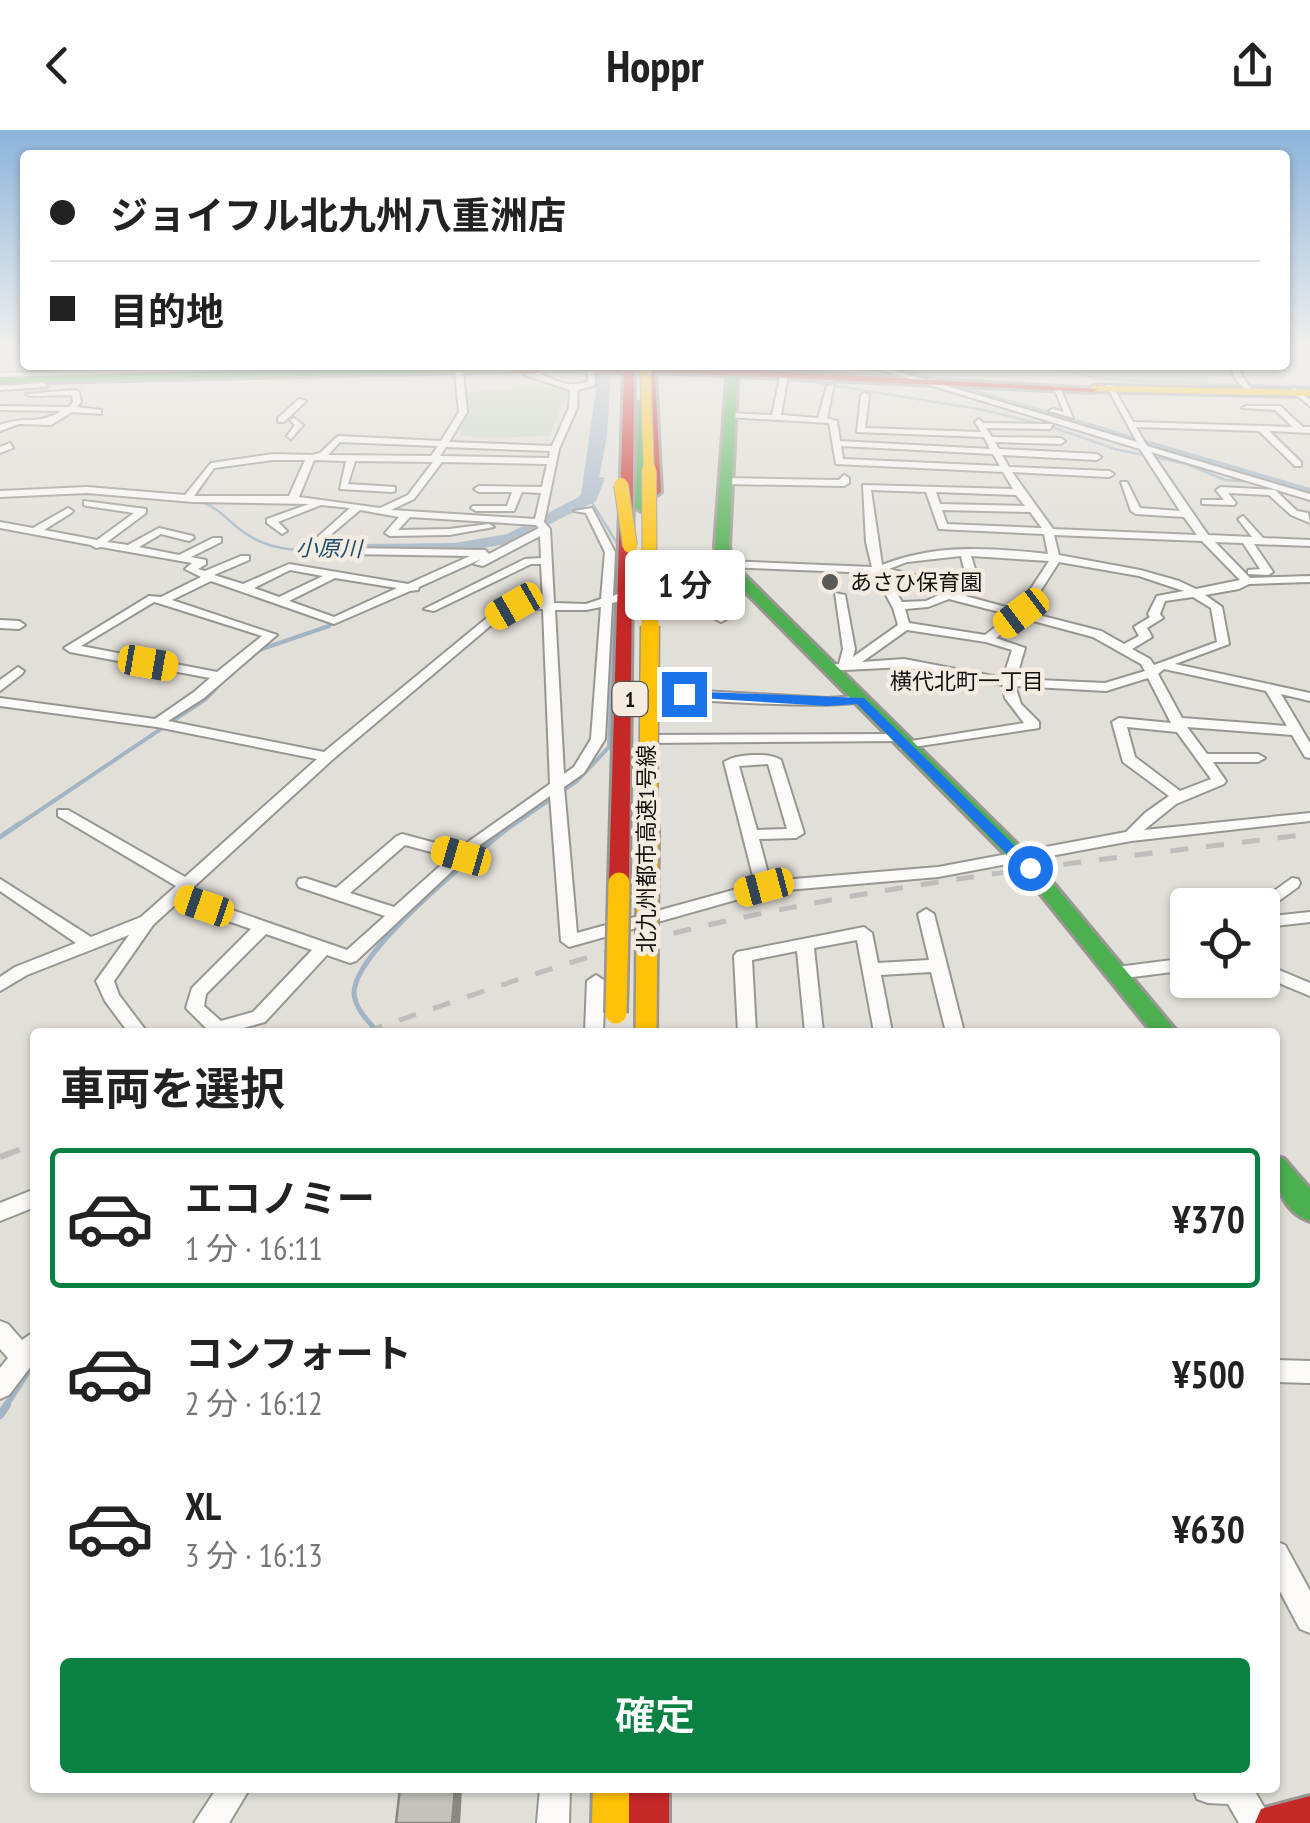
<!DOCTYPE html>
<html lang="ja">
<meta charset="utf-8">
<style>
:root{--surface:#fff;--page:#f2f2f2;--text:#222;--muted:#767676;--line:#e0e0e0;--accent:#0b8043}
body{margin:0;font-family:"PT Sans Narrow","Noto Sans JP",sans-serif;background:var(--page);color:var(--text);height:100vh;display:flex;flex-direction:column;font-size:38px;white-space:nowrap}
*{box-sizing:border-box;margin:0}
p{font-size:32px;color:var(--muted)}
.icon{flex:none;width:55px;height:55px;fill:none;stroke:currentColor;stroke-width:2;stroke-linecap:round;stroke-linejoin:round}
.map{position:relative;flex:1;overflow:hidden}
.side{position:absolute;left:30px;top:898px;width:1250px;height:765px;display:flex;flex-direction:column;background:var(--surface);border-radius:10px;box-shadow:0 2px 8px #0004}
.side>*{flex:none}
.hud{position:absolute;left:20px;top:20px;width:1270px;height:220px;border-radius:10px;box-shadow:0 2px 8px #0004;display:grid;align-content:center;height:220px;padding:0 30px;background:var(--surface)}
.tools{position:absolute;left:1170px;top:758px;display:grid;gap:20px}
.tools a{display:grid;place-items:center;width:110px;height:110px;border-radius:10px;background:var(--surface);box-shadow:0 2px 8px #0004;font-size:50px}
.end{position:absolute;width:45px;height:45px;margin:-22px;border:12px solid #1a73e8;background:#fff;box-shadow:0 0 0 5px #fff}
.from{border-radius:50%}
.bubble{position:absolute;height:70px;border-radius:10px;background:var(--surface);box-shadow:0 2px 8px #0004;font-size:32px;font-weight:600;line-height:70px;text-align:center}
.car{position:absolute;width:30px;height:60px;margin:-30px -15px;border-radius:12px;box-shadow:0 0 8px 2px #0007;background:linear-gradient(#f5c518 24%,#345 0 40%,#f5c518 0 76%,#345 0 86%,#f5c518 0)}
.hud b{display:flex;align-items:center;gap:35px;height:95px;font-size:38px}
.hud b+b{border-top:2px solid var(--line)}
.hud i{width:25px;height:25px;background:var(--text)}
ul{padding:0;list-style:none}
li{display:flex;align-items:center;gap:30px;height:140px;margin:0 20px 15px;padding:0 10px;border:5px solid transparent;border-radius:10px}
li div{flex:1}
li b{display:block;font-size:38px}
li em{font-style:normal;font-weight:600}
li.current{border-color:var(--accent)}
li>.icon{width:90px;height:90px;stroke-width:1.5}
h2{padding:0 30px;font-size:45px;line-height:120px}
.cta{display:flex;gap:20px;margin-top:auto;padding:20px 30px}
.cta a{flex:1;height:115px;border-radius:10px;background:var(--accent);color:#fff;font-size:40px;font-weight:600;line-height:115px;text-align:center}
header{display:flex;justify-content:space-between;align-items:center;height:130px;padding:0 30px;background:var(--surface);font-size:45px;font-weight:600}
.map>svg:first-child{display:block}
.green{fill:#c5d1c3}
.water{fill:#a2b5c5}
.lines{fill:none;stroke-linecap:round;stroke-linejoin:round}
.stream-far4{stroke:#a2b5c5;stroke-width:2.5}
.stream-far3{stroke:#a2b5c5;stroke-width:4}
.stream-far2{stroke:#a2b5c5;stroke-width:5}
.stream-far1{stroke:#a2b5c5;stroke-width:6}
.stream{stroke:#a2b5c5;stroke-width:8}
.river{fill:#a2b5c5;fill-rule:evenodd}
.street-casing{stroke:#999692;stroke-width:4}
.fast-casing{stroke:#999692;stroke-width:6}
.slow-casing{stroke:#999692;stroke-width:6}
.jam-casing{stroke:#999692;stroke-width:6}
.street{fill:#fbfaf9;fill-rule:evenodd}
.fast{fill:#4caf50;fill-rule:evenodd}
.slow{fill:#ffc107;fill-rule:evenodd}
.jam{fill:#c62828;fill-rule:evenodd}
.rail-far1{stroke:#bfbebc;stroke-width:5;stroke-dasharray:18 18;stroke-linecap:butt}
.rail{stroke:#bfbebc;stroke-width:6;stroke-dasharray:21 21;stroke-linecap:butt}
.slow-bridge-far3-casing{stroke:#999692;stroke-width:12;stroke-linecap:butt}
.slow-bridge-far2-casing{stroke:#999692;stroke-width:16;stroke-linecap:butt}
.slow-bridge-far1-casing{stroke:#999692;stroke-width:21;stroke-linecap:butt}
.slow-bridge-casing{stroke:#999692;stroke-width:26;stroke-linecap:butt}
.jam-bridge-casing{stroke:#999692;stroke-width:12;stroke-linecap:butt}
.slow-bridge-far3{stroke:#ffc107;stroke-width:10}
.slow-bridge-far2{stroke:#ffc107;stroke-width:14}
.slow-bridge-far1{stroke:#ffc107;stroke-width:18}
.slow-bridge{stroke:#ffc107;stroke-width:21}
.jam-bridge{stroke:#c62828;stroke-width:10}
.shaded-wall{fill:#8a8784}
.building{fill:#c5c1bc;stroke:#8a8784;stroke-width:2.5}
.route{fill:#1a73e8}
.poi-dot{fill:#5d5955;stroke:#f4ece0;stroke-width:4}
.labels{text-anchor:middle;stroke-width:9;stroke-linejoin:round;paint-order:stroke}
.far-water-label{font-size:22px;font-style:italic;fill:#1d4e71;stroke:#f4ece0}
.far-poi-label{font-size:22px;fill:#15120e;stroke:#f4ece0;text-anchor:start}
.far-neighbourhood-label{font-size:22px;fill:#15120e;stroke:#f4ece0}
.shield{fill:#f4ece0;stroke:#58534d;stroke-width:2.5}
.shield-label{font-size:22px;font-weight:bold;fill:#15120e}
.far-street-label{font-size:22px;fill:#15120e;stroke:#f4ece0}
</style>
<header><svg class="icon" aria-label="back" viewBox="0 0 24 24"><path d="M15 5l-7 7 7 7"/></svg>Hoppr<svg class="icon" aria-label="share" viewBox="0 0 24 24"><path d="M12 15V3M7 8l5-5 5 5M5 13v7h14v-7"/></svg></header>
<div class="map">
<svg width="1310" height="1693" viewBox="0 0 1310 1693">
<rect width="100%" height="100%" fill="#e2ded8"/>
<g class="green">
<path d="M1045,235H1232L1235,246H1205L1214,256L1124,255L1092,243Z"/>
<path d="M558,256L569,259L550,306L477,308L461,305L459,294L465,283L467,262Z"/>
</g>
<g class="water">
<path d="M596,235L611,241L607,306L595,369L575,376L572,374L581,364L597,253Z"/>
<path d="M873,235H892L1310,358V364Z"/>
</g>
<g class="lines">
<g class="stream-far4">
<path d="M711,235L723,237"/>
<path d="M1041,235L1100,249L1143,251"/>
<path d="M793,249L984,280L1049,296L1115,319L1187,334L1225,350L1254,352"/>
<path d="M1148,251L1238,255"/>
<path d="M1252,255L1310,257"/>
<path d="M591,371L618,415L614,498"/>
<path d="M202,372C221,379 231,395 248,405C278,425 316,420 351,419"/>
<path d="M505,417L516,407"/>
<path d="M324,498L482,429"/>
</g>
<g class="stream-far3">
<path d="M256,521L329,496"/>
<path d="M15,697L207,568L222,552"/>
<path d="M510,697L577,651L609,617L614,496"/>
</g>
<g class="stream-far2">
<path d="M0,707L19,694"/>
<path d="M378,902C368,891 355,879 354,863C354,821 479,721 513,694"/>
</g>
<path class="stream-far1" d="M5,1277L35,1231"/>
<path class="stream" d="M0,1285L7,1275"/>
<path class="river" d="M591,345L605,348L596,371L512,413L455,423L362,424L353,419L362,414L455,413L507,404L583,365Z"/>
<defs>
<g id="street">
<path d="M315,235H410L0,247V243Z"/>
<path d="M423,235H440L441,236L437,238Z"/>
<path d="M514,235C540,236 557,262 588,252L587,237H595V255L578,260L577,278L559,319L544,392L550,399L554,473L586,474L601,469L605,422L586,383L574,381L592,378L615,422L613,466L649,451L725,431L872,437L866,412L863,355L1013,359L1003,342L836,334L829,293L726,287L729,283L772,285L781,243L788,245L781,285L818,288L827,256L834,254L827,288L837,291L840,311L990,319L984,307L857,302L861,265L865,263L869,265L865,298L981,302L975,292L979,289L983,293L1053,294L1050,299L986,298L992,307L1061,308L1065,311L1061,314L995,312L999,319L1097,324L1101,327L1097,330L1002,325L1009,337L1109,341L1114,344L1109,347L1012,342L1053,399L1197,405L1184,387L1136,384L1131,381L1121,352H1127L1140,378L1180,381L1140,319L864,235H876L1137,312L1106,255H1112L1133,292L1293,297L1275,280L1242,278L1246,276H1280L1303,297H1310V303L1269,301L1301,332V336H1295L1259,301L1136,297L1147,316L1310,364V370L1151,322L1208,405L1252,407L1238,389L1243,386L1263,408L1310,410V416L1254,414L1273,442L1268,445L1248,444V440L1260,439L1243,413L1215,412L1250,448L1310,446V452L1249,454L1239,459L1205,465L1222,477L1229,514L1175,534L1310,563V571L1281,564L1310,613V628L1305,627L1292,605L1187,597L1207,624H1258L1265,628L1258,632H1213L1226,651L1224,654L1176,674L1144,700L1310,683V691L1131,711L938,747L764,762L569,817L561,811L550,666L480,715L356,831L350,833L327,825L265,892L229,902H210L186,878L192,858L251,799L177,773L153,795L114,851L119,865L147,902H128L105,871L96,851L129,805L27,845L0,861V847L15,837L76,813L0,761V749L91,807L141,787L176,756L58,686V680H68L185,747L317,629L157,597L0,576V568L155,589L194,562L210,548L70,522L64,518L149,466L161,467L201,447L185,439L192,433L101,417L96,418L91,415L0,398V392L33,398L68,378L73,381L71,383L44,400L97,410L134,383L87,376L84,375V371L146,379V383L107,412L128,415L159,398L193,406L194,408L189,411L161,404L139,417L179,425L213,408H221V412L191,427L206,430V434L198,439L205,441L241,426H249V430L214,445L243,454L289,434L408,454L470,426L349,424L344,421L349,418L485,420L489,424L539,398L536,395L410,387L398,400L449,399L489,394L494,397L449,405L390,406L385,403L399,387L360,380L315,418L310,415L311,413L350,378L321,375L278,392L287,401L282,404L267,393V389L309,374L193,372L87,363L0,367V361L87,357L185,365L211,333L273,324L312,325L320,323L338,306L441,311L459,282L455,241L459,239L463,241L467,282L449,312L552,316L569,278L570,260L525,245ZM340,312L438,316L431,326L328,325ZM841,316L993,324L1000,336L843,329ZM446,317L550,321L549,328L440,326ZM273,330H305L289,366H194L214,338ZM314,330L346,331L340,359L392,362L395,361V357L348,354L355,331L433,332L408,365L380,378L299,367ZM442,332L547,334L542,357L479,356L474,359L479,362H512L507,376H473L471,378L476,381H514L522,362L541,363L535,389L391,380L414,369ZM871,360L926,362L939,399L1044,404L1048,424C992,418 936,413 882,435ZM936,362L1016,365L1025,376L940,374ZM942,380L1030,382L1042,398L947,394ZM1054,405L1202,411L1240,450L1196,459L1179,451L1140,440L1059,425ZM540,406L541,428L525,429L424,479L434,481L531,434H541L543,472L510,473L488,487L324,622L168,591L204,568L277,505L172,470L211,451L334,494L410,461L418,460L419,457L481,429L474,434L483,436ZM961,426L964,439L960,455L948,460L918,446L889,439L907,432ZM971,426L1049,431L1017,480L958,464L971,457L975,439ZM1059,432L1139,446L1184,461L1157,466L1148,484L1150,487L1134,497L1139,506L1124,514L1101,501L1027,482ZM725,437L874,443L893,478L898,495L853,527L855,519L845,465L835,463L843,519L839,534L825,535V541L904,537L1003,555L1005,568L1024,593L905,612L900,613V619L1039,598V592L1021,574L1015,556L1106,561L1148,548L1171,593L1119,588L1112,592L1123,632L1169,666L1145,683L1126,702L938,737L770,751L759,709L796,708L804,703L781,630C768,622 736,624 724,632L755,754L577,803L564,657L584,643L605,609L612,473L631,468L657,455ZM290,440L323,446L279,467L254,458ZM886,445L911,450L939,465L926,471L902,472ZM335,448L397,458L334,487L289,471ZM1193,467L1211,478L1217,512L1154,535L1150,529L1132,519L1152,507L1147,498L1163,488L1160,484L1165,471ZM949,469L1011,485L985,505L909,493L905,479L928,477ZM154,472L158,473L262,506L217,542L81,516ZM601,477L591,609L574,637L564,644L555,480H586ZM516,478L543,479L550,654L458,719L402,704L397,706L336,758L305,748L299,749L297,753L299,757L385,786L347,820L186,764L332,630L496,491ZM1022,488L1093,507L1141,534L1145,541L1105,553L1016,549L1025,518L996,508ZM907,500L986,512L1012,520L1003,548L904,529L862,532ZM1164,539L1266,561L1287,596L1182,588L1158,544ZM1127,597L1177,602L1211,649L1180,661L1135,627ZM768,634L787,699L757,700L739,636ZM405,715L450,727L394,777L350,763ZM266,804L312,820L253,882L221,891L204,876L206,864Z"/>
<path d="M1230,235H1238L1242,246L1254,263H1248L1234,247Z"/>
<path d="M44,253L47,257L0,260V256Z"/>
<path d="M1053,256L1060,258L1073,288L1049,281L1053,279L1064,282Z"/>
<path d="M1294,257L1310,270V276L1291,261Z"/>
<path d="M75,260L79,262L81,272L77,277L101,280V284L72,282L51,295L19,294L0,301V295C26,285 38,296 61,281L0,280V276L69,277L73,272L72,265L30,266L26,264Z"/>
<path d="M299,269L306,271L284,292H278V288Z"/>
<path d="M294,288L303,295L291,309L287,306L295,295L290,290Z"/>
<path d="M10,313L13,318L0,323V317Z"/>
<path d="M844,345L849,348V353L844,356L725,354L720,351L725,348L839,350Z"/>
<path d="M1221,357L1275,360L1297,381L1308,383L1310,393L1291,385L1269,365L1228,363L1236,373L1234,375L1202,374V370H1224L1216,360Z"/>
<path d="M730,441L739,443L727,458V489L721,492L715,489V458Z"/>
<path d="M0,490L19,491L25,495L19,499L0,498Z"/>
<path d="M18,537L24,541L22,544L0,561V550Z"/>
<path d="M649,558L827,568L860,566L866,570C848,581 675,570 644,565L643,562Z"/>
<path d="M897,604L902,605V611L649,613L642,609L649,605Z"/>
<path d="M1292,748L1298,749L1300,753L1298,757L1262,783V775L1256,774Z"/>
<path d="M926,779L934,784L964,902H946L931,842L881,845L892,902H874L857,810L814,818L823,902H805L797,821L752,830L756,902H738L734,826L737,822L864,797L872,803L878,833L929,830L918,784Z"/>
<path d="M1310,782V792L1275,796L1268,810L1262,811L1263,787Z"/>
<path d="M1188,828V840L1117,849L1108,843L1117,837Z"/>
<path d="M1262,833L1310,853V866L1262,846Z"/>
<path d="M596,845L605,851L603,902H585L587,851Z"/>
<path d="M35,1059V1077L0,1091V1073Z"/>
<path d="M0,1191L8,1194L22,1210L35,1201V1231L9,1265L0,1269V1238L8,1228L0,1219Z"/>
<path d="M1275,1230L1310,1231V1253L1275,1252Z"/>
<path d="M1275,1411L1285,1415L1310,1461V1503L1300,1499L1275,1452Z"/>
<path d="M217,1658H250L229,1693H194Z"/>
<path d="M540,1658H570L569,1693H537Z"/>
<path d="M1193,1658H1253L1273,1693H1239L1228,1674L1208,1673L1197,1669Z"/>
</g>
<g id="fast">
<path d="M728,235H738L729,416L732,433L1037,734L1177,902H1152L1023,742L718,434L715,416Z"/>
<path d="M517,236L514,241L0,253V247Z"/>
<path d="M644,270L649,273L647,377L641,381L635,377L639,273Z"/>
<path d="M1275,1026L1284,1029L1310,1059V1091C1281,1081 1275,1053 1275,1026Z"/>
</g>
<g id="slow">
<path d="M1093,256L1310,260V266L1089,261Z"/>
<path d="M593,1658H633L632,1693H592Z"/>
</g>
<g id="jam">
<path d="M536,235H655L1098,259L1093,262L655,242L661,362L655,366L649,362L645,242H634L629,753L619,759L609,753L624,242L533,240Z"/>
<rect x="629" y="1658" width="40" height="35"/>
<path d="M1310,1666V1693H1255L1261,1679Z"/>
</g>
</defs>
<use href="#street" class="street-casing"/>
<use href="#fast" class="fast-casing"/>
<use href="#slow" class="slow-casing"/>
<use href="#jam" class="jam-casing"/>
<use href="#street" class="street"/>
<use href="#fast" class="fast"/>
<use href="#slow" class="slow"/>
<use href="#jam" class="jam"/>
<path class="rail-far1" d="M365,902C477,864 589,822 704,796C904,750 1107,729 1310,704"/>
<path class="rail" d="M0,1027L35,1014"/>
<defs>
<path id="slow-bridge-far3" d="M645,235L649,343"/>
<g id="slow-bridge-far2">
<path d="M649,340L650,498"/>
<path d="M621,355L630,416"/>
</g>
<path id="slow-bridge-far1" d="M648,697L650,496"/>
<g id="slow-bridge">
<path d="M616,883L619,753"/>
<path d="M646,902L648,694"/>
</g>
<path id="jam-bridge" d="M514,238H536"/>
</defs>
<use href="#slow-bridge-far3" class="slow-bridge-far3-casing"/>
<use href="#slow-bridge-far2" class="slow-bridge-far2-casing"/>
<use href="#slow-bridge-far1" class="slow-bridge-far1-casing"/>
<use href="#slow-bridge" class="slow-bridge-casing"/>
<use href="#jam-bridge" class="jam-bridge-casing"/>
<use href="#slow-bridge-far3" class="slow-bridge-far3"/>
<use href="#slow-bridge-far2" class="slow-bridge-far2"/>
<use href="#slow-bridge-far1" class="slow-bridge-far1"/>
<use href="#slow-bridge" class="slow-bridge"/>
<use href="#jam-bridge" class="jam-bridge"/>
</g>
<path class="shaded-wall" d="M455,1658H461L462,1660L460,1693H452Z"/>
<path class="building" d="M400,1658H455L452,1693H396Z"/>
<linearGradient id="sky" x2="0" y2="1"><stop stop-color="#8cb4da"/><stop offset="0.48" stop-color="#f2f0ed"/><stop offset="1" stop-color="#f2f0ed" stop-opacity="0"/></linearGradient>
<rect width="1310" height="457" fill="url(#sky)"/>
<path class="route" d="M680,561L864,568L1037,738L1024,741L857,574L827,576L684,567Z"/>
<circle class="poi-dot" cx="830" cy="452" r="10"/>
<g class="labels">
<g class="far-water-label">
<text transform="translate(329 418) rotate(1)" y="8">小原川</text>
</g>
<g class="far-poi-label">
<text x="850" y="460">あさひ保育園</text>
</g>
<g class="far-neighbourhood-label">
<text x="967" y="559">横代北町一丁目</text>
</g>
<rect class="shield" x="612.5" y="552" width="35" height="34" rx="8"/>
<g class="shield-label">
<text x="630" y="577">1</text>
</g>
<g class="far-street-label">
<text transform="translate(646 719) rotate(-90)" y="8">北九州都市高速1号線</text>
</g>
</g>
</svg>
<div class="tools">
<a><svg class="icon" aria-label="locate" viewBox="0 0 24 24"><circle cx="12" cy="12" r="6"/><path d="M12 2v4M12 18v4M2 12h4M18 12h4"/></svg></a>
</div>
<i class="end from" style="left:1030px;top:738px"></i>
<i class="end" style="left:684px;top:564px"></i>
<div class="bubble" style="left:625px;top:420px;width:120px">1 分</div>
<i class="car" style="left:514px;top:476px;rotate:240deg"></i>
<i class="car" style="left:1021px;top:483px;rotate:233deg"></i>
<i class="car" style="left:148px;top:533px;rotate:100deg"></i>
<i class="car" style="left:461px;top:726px;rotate:286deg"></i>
<i class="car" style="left:764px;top:757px;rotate:255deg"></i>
<i class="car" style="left:204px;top:776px;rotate:289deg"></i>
<div class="hud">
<b><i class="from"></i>ジョイフル北九州八重洲店</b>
<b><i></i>目的地</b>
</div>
<section class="side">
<h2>車両を選択</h2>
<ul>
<li class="current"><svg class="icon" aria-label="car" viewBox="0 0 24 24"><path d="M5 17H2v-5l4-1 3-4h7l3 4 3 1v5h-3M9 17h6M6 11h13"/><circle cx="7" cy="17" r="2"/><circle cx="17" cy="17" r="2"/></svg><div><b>エコノミー</b><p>1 分 · 16:11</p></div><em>¥370</em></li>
<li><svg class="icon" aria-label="car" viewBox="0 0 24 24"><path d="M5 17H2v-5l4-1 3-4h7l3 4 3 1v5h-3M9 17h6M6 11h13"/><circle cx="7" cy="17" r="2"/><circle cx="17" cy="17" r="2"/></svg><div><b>コンフォート</b><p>2 分 · 16:12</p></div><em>¥500</em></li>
<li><svg class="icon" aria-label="car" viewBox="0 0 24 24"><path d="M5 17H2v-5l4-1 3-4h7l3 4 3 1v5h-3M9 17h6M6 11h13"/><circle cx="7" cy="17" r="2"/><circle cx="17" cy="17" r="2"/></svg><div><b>XL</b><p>3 分 · 16:13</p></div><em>¥630</em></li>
</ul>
<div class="cta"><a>確定</a></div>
</section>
</div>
